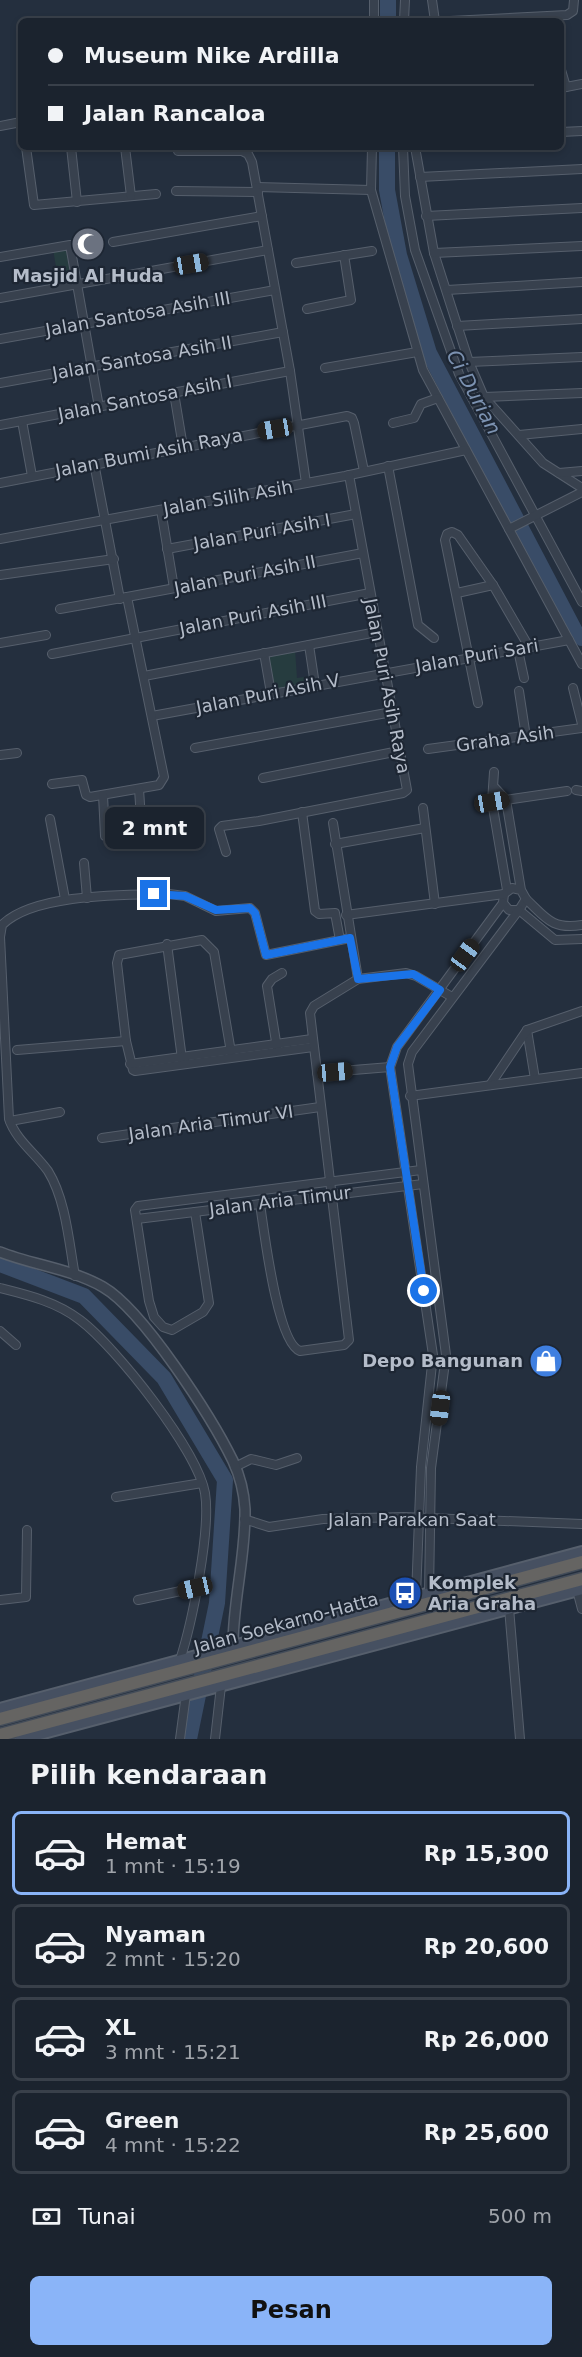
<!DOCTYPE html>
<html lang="id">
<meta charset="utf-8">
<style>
:root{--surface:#1b232e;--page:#242b36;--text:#f1f3f6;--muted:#a0a4aa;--line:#39404a;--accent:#8ab4f8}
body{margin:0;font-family:"DejaVu Sans",sans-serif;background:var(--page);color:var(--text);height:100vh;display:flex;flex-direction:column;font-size:22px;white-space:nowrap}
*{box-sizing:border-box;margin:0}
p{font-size:20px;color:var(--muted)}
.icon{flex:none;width:33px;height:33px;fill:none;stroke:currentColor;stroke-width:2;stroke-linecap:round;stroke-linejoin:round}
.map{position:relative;height:1739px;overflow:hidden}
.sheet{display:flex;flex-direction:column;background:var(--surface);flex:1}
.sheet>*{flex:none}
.hud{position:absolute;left:18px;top:18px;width:546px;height:132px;border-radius:9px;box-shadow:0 3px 9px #0003,0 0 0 2px var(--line);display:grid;align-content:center;height:132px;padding:0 30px;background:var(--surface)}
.end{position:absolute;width:27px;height:27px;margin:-14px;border:8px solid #1a73e8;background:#fff;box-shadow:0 0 0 3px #fff}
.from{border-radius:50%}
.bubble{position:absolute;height:42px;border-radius:9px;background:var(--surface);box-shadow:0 3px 9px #0003,0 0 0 2px var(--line);font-size:20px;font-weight:700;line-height:42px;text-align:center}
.car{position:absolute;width:18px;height:36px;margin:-18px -9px;border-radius:8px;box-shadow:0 0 4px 2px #0007;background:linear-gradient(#222 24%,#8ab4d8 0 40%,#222 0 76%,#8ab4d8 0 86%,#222 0)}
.hud b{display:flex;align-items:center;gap:21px;height:57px;font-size:22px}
.hud b+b{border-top:2px solid var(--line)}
.hud i{width:15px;height:15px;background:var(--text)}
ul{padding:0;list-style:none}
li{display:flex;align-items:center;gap:18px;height:84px;margin:0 12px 9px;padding:0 18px;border:3px solid var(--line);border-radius:9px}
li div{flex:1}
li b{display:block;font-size:22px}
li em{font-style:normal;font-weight:700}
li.selected{border-color:var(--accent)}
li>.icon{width:54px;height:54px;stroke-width:1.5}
h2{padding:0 30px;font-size:27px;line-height:72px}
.pay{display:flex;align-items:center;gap:15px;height:66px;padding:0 30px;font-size:22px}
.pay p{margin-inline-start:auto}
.cta{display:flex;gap:12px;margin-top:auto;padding:12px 30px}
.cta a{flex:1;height:69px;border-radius:9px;background:var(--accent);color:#111;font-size:24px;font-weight:700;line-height:69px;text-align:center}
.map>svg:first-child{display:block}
.green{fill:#263c3f}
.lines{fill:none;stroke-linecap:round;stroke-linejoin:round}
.river{stroke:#394c67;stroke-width:16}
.minor-casing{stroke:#565f6c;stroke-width:10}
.tertiary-casing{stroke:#565f6c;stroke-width:12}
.secondary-casing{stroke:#565f6c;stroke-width:14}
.trunk-casing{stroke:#434c59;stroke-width:15}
.minor{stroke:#38414e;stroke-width:8}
.tertiary{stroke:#38414e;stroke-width:9}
.secondary{stroke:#465061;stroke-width:10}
.trunk{stroke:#656462;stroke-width:12}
.route{stroke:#1a73e8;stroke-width:8}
.labels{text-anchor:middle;stroke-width:4.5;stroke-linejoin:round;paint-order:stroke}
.poi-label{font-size:18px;font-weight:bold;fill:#b4bcc9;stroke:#1d2633}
.street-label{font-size:18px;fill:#b4bcc9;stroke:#1d2633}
.water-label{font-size:20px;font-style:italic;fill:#7c92b1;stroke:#1d2633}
</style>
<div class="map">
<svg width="582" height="1739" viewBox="0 0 582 1739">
<rect width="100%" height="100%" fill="#242f3e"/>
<g class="green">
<path d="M68,247L73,277L58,279L53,249Z"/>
<path d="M295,649L297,678L311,676L312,684L272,691L267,654Z"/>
</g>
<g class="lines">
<g class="river">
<path d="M388,21V0"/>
<path d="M387,147V190L399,255L429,353L576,633L582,638"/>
<path d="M0,1264L84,1296L164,1378L225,1480L217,1603L189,1739"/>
</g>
<defs>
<g id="minor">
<path d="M432,0L435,21"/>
<path d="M374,21V0"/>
<path d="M404,21L405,0"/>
<path d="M450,21L567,15L573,11L574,0"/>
<path d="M561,70L566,87"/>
<path d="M561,88L582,84"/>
<path d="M0,126L21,122"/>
<path d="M561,132L582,131"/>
<path d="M26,147L34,205L156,194"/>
<path d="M71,147L77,202"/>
<path d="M125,147L131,196"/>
<path d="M372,147L371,190L423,370L582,664"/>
<path d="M403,147L405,196L415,250L459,374L582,602"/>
<path d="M415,147L434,253L469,362L484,397L543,463L582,488"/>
<path d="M178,151H242L248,154L252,162L290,371L306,483"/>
<path d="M420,177L582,169"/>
<path d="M257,187L371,190"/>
<path d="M176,191L258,192"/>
<path d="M426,216L582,208"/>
<path d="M113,242L262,216"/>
<path d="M434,253L582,246"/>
<path d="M0,257L70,245L99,407"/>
<path d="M296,263L372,251"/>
<path d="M447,290L582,282"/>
<path d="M0,298L268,250"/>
<path d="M307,309L351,300L344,255"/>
<path d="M457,326L582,319"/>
<path d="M0,339L275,290"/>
<path d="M469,362L582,357"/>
<path d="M325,368L417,352"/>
<path d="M0,383L283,332"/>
<path d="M174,393L183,447"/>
<path d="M484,397L582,393"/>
<path d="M22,421L32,476"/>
<path d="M393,423L414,418L421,404L438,398"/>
<path d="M0,425L290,371"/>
<path d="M519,435L582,429"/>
<path d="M94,463L120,599"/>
<path d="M388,466L418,625L434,638"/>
<path d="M559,473L582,471"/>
<path d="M0,483L347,416L352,418L354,423L364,471"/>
<path d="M161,510L174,588"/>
<path d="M509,529L582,492"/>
<path d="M0,539L345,476L466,450"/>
<path d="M167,549L356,514"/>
<path d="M0,575L114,559"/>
<path d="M457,593L493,585"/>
<path d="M127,597L363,553"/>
<path d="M0,643L46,635"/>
<path d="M309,645L315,685"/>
<path d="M518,650L524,678"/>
<path d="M264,653L271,693"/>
<path d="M52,654L370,593"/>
<path d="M144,676L377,632"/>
<path d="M573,688L582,724"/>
<path d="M519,691L526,737"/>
<path d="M478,703L445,540L447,534L452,532L458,535L493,585L529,647"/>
<path d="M152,716L569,640"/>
<path d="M195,748L392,712"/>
<path d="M428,749L582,728"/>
<path d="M0,755L17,753"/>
<path d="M494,772L492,802L507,890"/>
<path d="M263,778L399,751"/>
<path d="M52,784L82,780L86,795L90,797L159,785L164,777L127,597L60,609"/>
<path d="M495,788L506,800L521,890L526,899L519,910H509L503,903L504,894L512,888L521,890"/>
<path d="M139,789L141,819"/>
<path d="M576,790L582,791"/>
<path d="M103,795L105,836"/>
<path d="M492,802L567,791"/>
<path d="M423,808L435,904"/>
<path d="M302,812L315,911L319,914L335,913L340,940"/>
<path d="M50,819L65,899"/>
<path d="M333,823L358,979"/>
<path d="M335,844L425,828"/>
<path d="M226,852L219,829L222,826L259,821L403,793L407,790L349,475"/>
<path d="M84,863L87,898"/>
<path d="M526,899C546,918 552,930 582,925"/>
<path d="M519,910L555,940L582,939"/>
<path d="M346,915L504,894"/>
<path d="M167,944L182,1059"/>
<path d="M527,1030L535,1079"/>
<path d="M277,1048L267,986L272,979L282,973"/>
<path d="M17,1050L126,1041"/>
<path d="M232,1058L214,952L202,940L119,955L117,963L126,1041L133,1070L135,1071L313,1047"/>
<path d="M130,1064L312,1039"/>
<path d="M317,1073L390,1067"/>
<path d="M490,1085L527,1030L582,1011"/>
<path d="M410,1096L582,1073"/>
<path d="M10,1121L60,1112"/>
<path d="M102,1138L320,1107"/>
<path d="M260,1204C264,1230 277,1343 300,1351L344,1345L349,1340L310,1013L314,1006L358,979L406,973L416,976L452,997"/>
<path d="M195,1212L209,1303L203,1312L172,1330L163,1327L154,1317L149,1301L135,1210L138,1206L421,1170"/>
<path d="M137,1219L423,1184"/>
<path d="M75,1276C69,1243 66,1200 48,1171C35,1153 16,1140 9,1119L0,937L2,925C34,893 126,895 169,894L185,896L216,911L250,908L255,913L266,955L350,938"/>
<path d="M0,1288C28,1295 57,1302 80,1320C116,1347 197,1450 205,1493C211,1530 192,1623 180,1660"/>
<path d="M0,1331L16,1345"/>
<path d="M235,1467L251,1459L276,1465L297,1458"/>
<path d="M116,1497L202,1483"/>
<path d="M244,1519L269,1527L323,1519L404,1517L582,1524"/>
<path d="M577,1590L582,1609"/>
<path d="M429,1593L431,1468L446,1355L408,1064L412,1052L518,911"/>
<path d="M416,1596L421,1467L433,1355L390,1067L397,1047L503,903"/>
<path d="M0,1600L26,1597L27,1530"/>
<path d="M138,1600L195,1588"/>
<path d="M509,1608L520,1739"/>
<path d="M180,1739L186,1694"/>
<path d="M215,1739L221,1686"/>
</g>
<path id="tertiary" d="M0,1252C33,1265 72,1269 103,1287C143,1310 212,1418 233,1461C240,1476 244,1493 245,1509C246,1555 233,1600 233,1645"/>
<g id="secondary">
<path d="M0,1709L582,1552"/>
<path d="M21,1739L582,1589"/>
</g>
<g id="trunk">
<path d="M0,1719L582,1562"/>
<path d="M0,1735L582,1579"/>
</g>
</defs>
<use href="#minor" class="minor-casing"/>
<use href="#tertiary" class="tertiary-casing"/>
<use href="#secondary" class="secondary-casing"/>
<use href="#trunk" class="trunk-casing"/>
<use href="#minor" class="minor"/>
<use href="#tertiary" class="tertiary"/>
<use href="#secondary" class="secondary"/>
<use href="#trunk" class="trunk"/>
</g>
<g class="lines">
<path class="route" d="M154,894L185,896L216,910L250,908L255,913L266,955L350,938L358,979L413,974L440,990L397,1047L390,1067L424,1291"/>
</g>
<defs>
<symbol id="mosque-disc" viewBox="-11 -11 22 22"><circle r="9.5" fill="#6b7280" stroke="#1d2633"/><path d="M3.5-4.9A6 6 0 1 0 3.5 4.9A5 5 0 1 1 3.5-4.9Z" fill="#fff"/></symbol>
<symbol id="shop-disc" viewBox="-11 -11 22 22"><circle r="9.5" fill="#3f7fe0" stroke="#1d2633"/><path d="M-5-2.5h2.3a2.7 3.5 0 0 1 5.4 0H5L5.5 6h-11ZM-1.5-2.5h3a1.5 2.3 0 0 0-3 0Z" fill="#fff"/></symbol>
<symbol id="bus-disc" viewBox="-11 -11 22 22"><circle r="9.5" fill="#1a4fb4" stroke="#1d2633"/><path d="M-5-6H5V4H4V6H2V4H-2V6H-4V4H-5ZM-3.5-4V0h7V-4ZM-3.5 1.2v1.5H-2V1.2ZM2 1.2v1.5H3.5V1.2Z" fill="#fff"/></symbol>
</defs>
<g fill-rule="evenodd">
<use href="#mosque-disc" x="69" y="225" width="38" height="38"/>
<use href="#shop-disc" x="527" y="1342" width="38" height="38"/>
<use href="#bus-disc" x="386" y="1574" width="38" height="38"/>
</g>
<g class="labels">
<g class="poi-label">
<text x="88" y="282">Masjid Al Huda</text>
<text x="523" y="1367" text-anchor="end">Depo Bangunan</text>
<text x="428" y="1589" text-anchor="start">Komplek<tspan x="428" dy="21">Aria Graha</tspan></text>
</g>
<g class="street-label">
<text transform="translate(138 314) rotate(-10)" y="6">Jalan Santosa Asih III</text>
<text transform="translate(142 358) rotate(-10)" y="6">Jalan Santosa Asih II</text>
<text transform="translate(145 398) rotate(-11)" y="6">Jalan Santosa Asih I</text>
<text transform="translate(149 453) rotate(-11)" y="6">Jalan Bumi Asih Raya</text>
<text transform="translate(228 498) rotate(-10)" y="6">Jalan Silih Asih</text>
<text transform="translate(262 532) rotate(-10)" y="6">Jalan Puri Asih I</text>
<text transform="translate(245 575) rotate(-11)" y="6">Jalan Puri Asih II</text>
<text transform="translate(253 615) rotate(-11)" y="6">Jalan Puri Asih III</text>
<text transform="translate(477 656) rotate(-10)" y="6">Jalan Puri Sari</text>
<text transform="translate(387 686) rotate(79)" y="6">Jalan Puri Asih Raya</text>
<text transform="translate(268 694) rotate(-11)" y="6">Jalan Puri Asih V</text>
<text transform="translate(505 739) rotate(-8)" y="6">Graha Asih</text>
<text transform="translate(211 1123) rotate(-8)" y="6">Jalan Aria Timur VI</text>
<text transform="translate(280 1201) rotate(-7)" y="6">Jalan Aria Timur</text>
<text x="412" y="1526">Jalan Parakan Saat</text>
<text transform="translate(286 1623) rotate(-15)" y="6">Jalan Soekarno-Hatta</text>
</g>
<g class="water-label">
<text transform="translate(474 392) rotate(62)" y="7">Ci Durian</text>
</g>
</g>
</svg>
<i class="end from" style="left:424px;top:1291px"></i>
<i class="end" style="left:154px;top:894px"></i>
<div class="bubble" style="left:105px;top:807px;width:99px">2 mnt</div>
<i class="car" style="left:191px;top:264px;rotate:80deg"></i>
<i class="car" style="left:275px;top:429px;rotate:260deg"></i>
<i class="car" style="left:492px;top:802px;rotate:80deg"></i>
<i class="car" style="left:465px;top:955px;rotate:36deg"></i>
<i class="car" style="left:335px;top:1072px;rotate:85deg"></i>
<i class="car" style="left:440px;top:1408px;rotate:187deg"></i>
<i class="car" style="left:195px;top:1588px;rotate:257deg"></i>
<div class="hud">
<b><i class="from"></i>Museum Nike Ardilla</b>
<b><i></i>Jalan Rancaloa</b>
</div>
</div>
<section class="sheet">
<h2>Pilih kendaraan</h2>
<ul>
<li class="selected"><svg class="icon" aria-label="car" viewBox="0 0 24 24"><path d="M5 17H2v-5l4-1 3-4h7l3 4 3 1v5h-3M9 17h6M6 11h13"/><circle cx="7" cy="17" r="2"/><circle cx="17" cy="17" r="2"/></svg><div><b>Hemat</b><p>1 mnt · 15:19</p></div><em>Rp 15,300</em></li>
<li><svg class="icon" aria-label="car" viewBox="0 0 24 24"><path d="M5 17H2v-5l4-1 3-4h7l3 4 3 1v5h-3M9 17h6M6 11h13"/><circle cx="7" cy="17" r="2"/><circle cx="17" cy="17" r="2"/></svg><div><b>Nyaman</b><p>2 mnt · 15:20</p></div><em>Rp 20,600</em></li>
<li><svg class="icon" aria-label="car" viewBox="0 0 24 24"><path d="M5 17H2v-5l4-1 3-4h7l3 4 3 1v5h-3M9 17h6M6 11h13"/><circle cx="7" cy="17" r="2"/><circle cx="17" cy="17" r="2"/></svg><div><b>XL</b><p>3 mnt · 15:21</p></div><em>Rp 26,000</em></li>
<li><svg class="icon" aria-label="car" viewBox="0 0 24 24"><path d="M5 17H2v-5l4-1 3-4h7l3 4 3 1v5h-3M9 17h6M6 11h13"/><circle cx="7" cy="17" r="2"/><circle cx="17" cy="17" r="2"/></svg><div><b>Green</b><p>4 mnt · 15:22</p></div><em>Rp 25,600</em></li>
</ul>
<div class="pay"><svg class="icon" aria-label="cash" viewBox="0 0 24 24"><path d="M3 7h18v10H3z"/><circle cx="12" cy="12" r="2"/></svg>Tunai<p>500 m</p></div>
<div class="cta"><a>Pesan</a></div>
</section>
